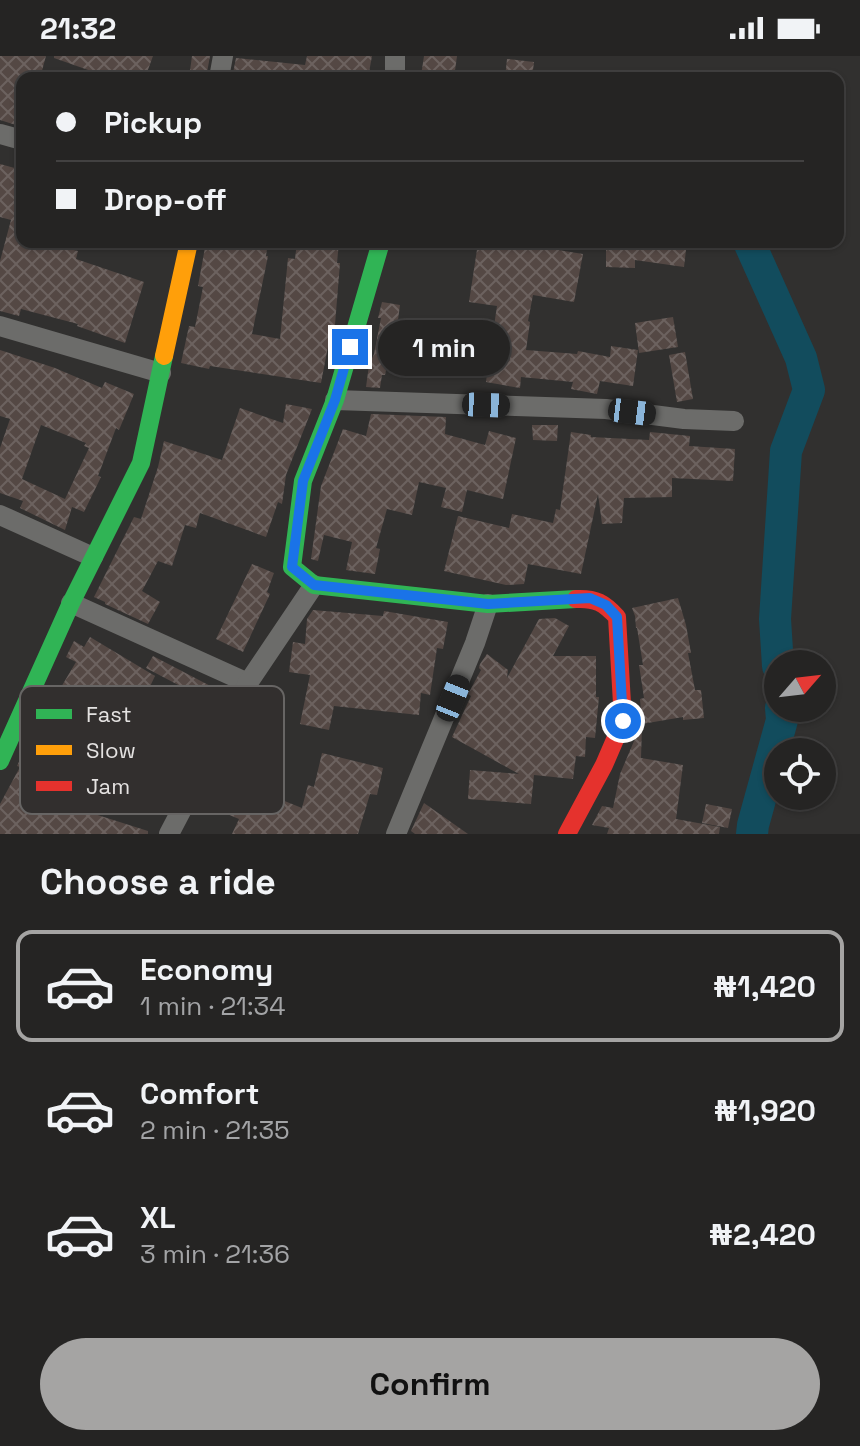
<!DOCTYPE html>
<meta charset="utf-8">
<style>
:root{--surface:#252423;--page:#2d2c2b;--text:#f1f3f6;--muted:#a3a4a6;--line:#424141;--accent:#a5a4a3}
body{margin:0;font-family:"Space Grotesk",sans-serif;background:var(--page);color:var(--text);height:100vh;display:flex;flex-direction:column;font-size:30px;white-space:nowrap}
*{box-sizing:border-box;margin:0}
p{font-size:26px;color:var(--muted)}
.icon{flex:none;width:44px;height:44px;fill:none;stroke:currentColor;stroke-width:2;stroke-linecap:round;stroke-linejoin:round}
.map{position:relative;height:778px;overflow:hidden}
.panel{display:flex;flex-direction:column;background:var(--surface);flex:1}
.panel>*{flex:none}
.guide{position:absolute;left:16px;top:16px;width:828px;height:176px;border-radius:16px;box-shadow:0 2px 6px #0004,0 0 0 2px var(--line);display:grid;align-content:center;height:176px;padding:0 40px;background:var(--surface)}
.needle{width:52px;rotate:62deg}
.fabs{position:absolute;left:764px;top:594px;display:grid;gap:16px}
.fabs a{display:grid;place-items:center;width:72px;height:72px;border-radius:50%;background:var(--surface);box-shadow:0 2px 6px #0004,0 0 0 2px var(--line);font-size:40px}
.end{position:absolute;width:36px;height:36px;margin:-18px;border:10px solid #1a73e8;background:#fff;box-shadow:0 0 0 4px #fff}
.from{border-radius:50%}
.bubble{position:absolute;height:56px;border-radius:28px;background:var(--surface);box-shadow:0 2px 6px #0004,0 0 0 2px var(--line);font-size:26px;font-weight:800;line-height:56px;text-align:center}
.car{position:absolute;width:24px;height:48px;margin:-24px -12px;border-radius:10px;box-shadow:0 0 6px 2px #0007;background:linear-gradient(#222 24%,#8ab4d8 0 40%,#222 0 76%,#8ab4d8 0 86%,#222 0)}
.guide b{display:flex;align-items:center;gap:28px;height:76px;font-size:30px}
.guide b+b{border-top:2px solid var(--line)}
.guide i{width:20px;height:20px;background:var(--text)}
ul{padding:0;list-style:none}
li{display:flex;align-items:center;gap:24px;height:112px;margin:0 16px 12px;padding:0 24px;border:4px solid transparent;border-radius:16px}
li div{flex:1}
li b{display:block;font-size:30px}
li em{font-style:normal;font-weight:800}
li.selected{border-color:var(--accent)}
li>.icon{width:72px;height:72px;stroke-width:1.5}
h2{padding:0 40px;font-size:36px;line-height:96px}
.action{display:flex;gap:16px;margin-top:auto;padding:16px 40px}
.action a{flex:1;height:92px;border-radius:48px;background:var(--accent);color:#111;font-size:32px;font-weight:800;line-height:92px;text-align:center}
.status{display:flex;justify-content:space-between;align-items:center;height:56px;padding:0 40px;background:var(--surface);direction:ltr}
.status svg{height:22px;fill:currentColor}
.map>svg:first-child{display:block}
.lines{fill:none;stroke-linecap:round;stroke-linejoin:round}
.river{stroke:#124c5d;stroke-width:32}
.building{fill:url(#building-cross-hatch);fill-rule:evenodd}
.street{stroke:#6c6c6a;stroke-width:20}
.fast{stroke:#30b455;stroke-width:18}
.slow{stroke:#ff9f0a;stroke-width:18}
.jam{stroke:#e5322d;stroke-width:18}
.route{stroke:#1a73e8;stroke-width:10}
.key{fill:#322f2e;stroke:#676564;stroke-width:2}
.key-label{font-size:22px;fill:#e4e2e1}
</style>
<div class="status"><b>21:32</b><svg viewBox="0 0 49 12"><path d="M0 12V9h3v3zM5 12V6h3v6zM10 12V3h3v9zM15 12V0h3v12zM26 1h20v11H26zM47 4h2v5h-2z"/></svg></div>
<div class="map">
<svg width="860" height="778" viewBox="0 0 860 778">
<defs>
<pattern id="building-cross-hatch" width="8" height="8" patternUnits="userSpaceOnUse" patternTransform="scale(2)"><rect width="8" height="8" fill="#544844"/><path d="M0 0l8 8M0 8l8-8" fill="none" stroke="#6c625f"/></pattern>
</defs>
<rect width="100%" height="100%" fill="#31302f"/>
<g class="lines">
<g class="river">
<path d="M749,186L801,302L809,334L786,395L775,563L778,610"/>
<path d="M752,778L753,769L782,664L781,652"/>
</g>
</g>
<g class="building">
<path d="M0,0H46L40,22H22V71L0,64Z"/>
<path d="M54,0H153L145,22H111L54,2Z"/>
<path d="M192,0H210L206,22H189Z"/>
<path d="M307,0H372L368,22H232L236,2L305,9Z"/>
<path d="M424,0H457L454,22L421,20Z"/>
<path d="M507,3L534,6L532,22H505Z"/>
<path d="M0,108L22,114V186H71L69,193L78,195L76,203L144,226L125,287L77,270L78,268L21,253L19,260L0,255V205L11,164L0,161Z"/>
<path d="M206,186H268L266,200H268L252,278L280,283L288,202L295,203L297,186H339L337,207H340L334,281L330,280L321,327L210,310L209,313L181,307L189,270L195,271L203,231L198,230Z"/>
<path d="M606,186H687L684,211L635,204V212L606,211Z"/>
<path d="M478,187L514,193L515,187L583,198L574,246L533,239L528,265L530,266L526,294L577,298L578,295L610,301L611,290L638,294L633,330L600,325L597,338L571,333L573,326L521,321L520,332L486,326L487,318L444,310V317L418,314L419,311L391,304L389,311L387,310L385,319H382L380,332L366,331L369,309L374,298L381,262H378L382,246L400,249L395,287L421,293L423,265L449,268V275L492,283L497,250L469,246Z"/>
<path d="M673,261L678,291L639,297L635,267Z"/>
<path d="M0,294L55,312L102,332L105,326L134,338L119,374L116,372L98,420L101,421L84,456L72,451L65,474L20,452L23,445L0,437V392L10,363L0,360ZM41,369L86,387L84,390L89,392L65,443L22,423Z"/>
<path d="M685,296L693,343L677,346L669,299Z"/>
<path d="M286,348L312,353L286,419L282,448L278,446L266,481L200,457L196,472L185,469L172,510L158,505L142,535L160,546L148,568L105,548V546L94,541L134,461L141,463L158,411L164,385L222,404L240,352L283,367Z"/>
<path d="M371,358L446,361L445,378L485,389L489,375L516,382L503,443L467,434L462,456L441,451L446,432L419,426L412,459L387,453L376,492L380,493L375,518L346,514L352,486L324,479L318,505L311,503L321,430L343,373L366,380Z"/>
<path d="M532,369H558L557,385L533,384Z"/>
<path d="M571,376L591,379V381L649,384L650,376L690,380L689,390L735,393L733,425L672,422V441L624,442L622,467L602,468L598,438L581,518L528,508L524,528L506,529L444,515L458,460L509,472L512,458L553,467L556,453L560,454Z"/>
<path d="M252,508L274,517L267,536L270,538L243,596L216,583Z"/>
<path d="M678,542L686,569L691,597H688L695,634H701L704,662L683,664V661L642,668L640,643L644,642L639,609H643L637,572H636L635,560L632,552Z"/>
<path d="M313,554L383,560L384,555L448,566L443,593L437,592L430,639L421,637L419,659L334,650L329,674L300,668L310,619L289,616L293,586L305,588L307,563Z"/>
<path d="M555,562L569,570L553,600H596V641H599L595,682L586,681L585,701L576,700L573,723L534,719L531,748L468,743L470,714L519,718L452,681L471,640L468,638L481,614L479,612L480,608L487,598L508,614L507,622L539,563Z"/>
<path d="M90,581L155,620L143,645L199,671L187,698L182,696L167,734L104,709L122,663L86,644L83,650L81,649L59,693L84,706L63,748L148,775V778H0V748L20,711L17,710L49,640L54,643L76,606L66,601L74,585L84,591Z"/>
<path d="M153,600L220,635L209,657L196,650L201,641L146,612Z"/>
<path d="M640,671H642L641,702L683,709L676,763L720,771L719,778H607L609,772L592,769L602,750L613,752L620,718Z"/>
<path d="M322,697L383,712L377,739L370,738L358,778H232L239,763L220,755L232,724L302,752L308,729L314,731Z"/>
<path d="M424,747L468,778H415L411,775Z"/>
<path d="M706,748L732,753L728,772L702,767Z"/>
</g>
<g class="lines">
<g class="street">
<path d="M219,22L223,0"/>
<path d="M395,22V0"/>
<path d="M0,78L22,84"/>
<path d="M0,270L161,317"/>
<path d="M335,344L606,353L684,363L734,365"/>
<path d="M0,459L93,501"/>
<path d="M71,547L248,627"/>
<path d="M169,778L248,627L314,529"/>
<path d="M396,778L475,587L488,548"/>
</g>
<g class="fast">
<path d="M381,186L335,344L303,425L292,511L314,529L488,548L576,543"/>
<path d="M0,705L71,547L141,407L164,300"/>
</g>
<path class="slow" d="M164,300L189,186"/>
<path class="jam" d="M567,778L604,709L623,665L617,561C604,547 596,542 576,543"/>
</g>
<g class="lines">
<path class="route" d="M350,291L335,344L303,425L292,511L314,529L488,548L590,542L606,549L617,561L623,665"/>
</g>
<rect x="20" y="630" width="264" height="128" rx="12" class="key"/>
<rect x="36" y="653" width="36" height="10" fill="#30b455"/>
<rect x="36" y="689" width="36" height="10" fill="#ff9f0a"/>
<rect x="36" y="725" width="36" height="10" fill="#e5322d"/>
<g class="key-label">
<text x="86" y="666">Fast</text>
<text x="86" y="702">Slow</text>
<text x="86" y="738">Jam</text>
</g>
</svg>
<div class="fabs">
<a><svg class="needle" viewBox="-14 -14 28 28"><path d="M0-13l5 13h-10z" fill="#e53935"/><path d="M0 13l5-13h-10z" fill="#a3a4a6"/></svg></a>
<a><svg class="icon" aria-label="locate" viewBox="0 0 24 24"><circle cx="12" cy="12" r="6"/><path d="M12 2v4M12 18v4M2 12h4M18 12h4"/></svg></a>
</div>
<i class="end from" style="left:623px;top:665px"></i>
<i class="end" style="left:350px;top:291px"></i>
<div class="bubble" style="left:378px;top:264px;width:132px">1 min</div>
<i class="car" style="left:486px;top:349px;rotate:92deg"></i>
<i class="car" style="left:632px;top:356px;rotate:97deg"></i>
<i class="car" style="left:453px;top:642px;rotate:22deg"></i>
<div class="guide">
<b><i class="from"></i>Pickup</b>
<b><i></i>Drop-off</b>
</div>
</div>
<section class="panel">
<h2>Choose a ride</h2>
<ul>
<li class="selected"><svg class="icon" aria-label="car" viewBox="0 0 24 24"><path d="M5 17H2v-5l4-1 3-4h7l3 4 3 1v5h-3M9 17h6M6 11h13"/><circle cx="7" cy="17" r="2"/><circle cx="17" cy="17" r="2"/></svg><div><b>Economy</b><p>1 min · 21:34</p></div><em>₦1,420</em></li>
<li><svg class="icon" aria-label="car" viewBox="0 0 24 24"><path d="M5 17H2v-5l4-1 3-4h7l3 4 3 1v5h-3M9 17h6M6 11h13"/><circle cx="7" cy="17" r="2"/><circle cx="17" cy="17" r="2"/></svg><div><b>Comfort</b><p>2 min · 21:35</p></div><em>₦1,920</em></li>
<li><svg class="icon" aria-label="car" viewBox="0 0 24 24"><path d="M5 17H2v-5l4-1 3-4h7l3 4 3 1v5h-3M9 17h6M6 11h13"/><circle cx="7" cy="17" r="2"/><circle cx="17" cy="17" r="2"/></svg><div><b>XL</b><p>3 min · 21:36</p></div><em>₦2,420</em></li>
</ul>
<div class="action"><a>Confirm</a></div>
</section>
